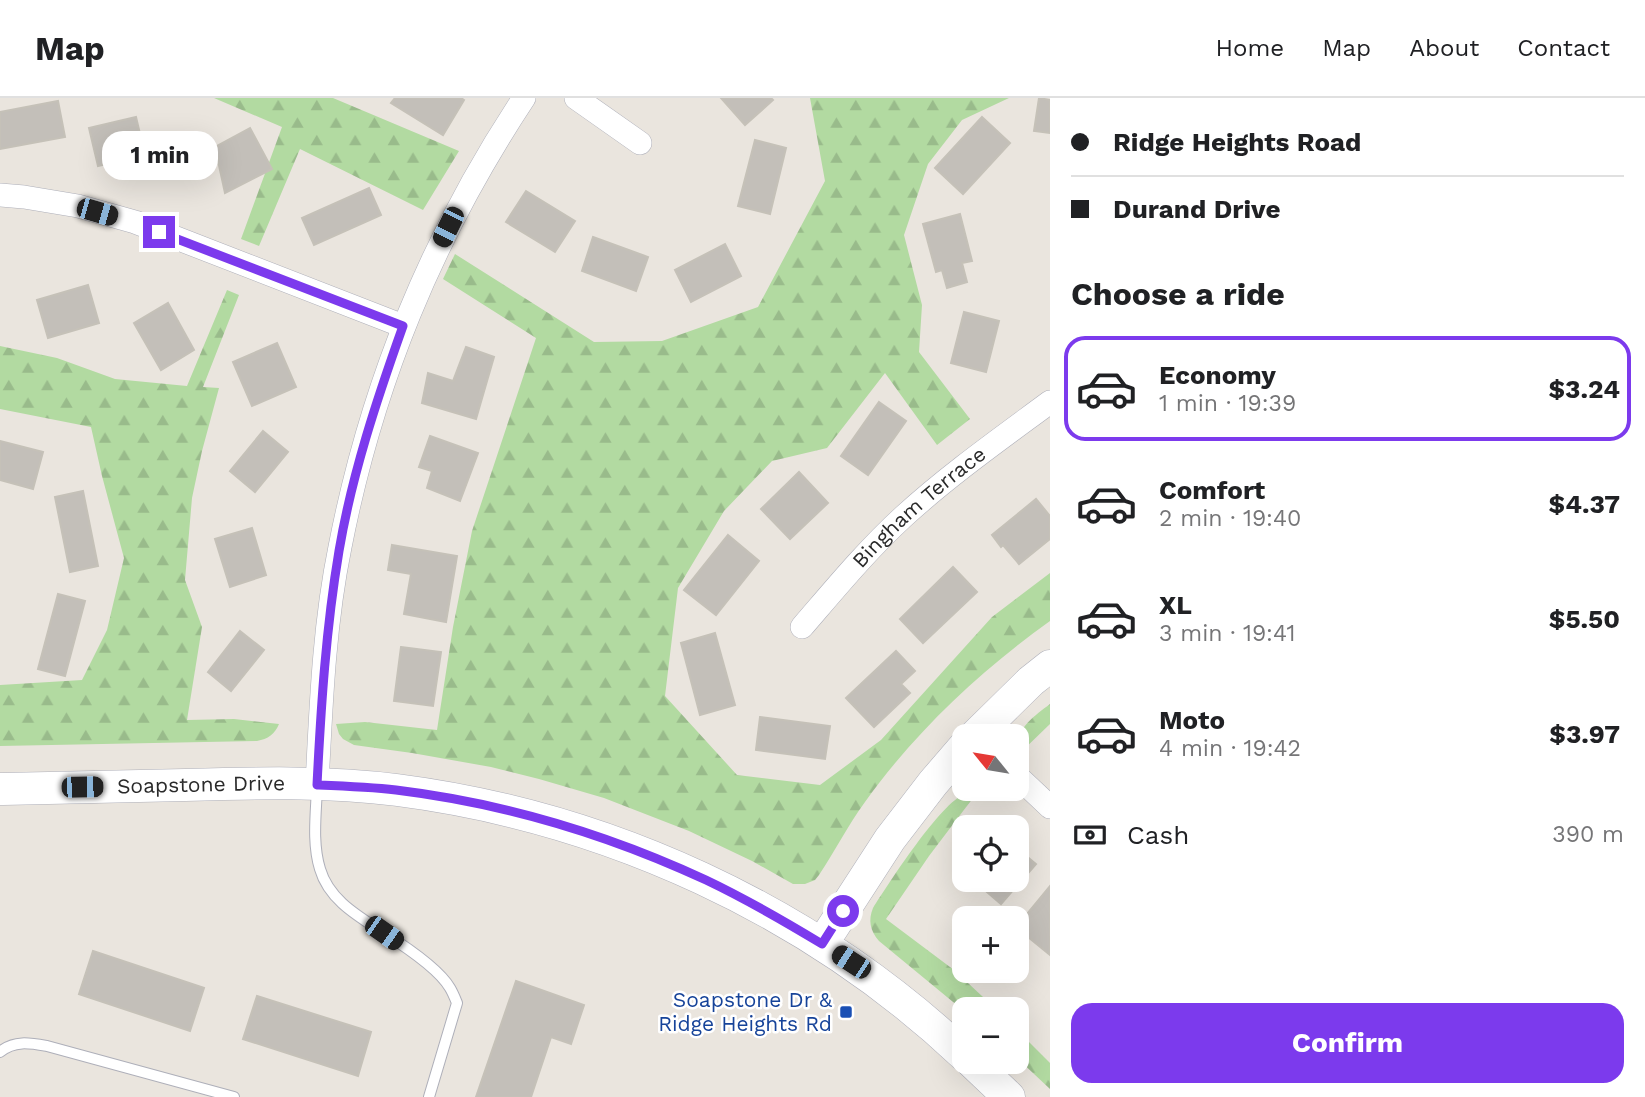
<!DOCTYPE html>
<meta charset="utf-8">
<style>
:root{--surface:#fff;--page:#f2f2f2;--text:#202124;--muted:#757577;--line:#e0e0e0;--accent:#7c3aed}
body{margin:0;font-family:"Work Sans",sans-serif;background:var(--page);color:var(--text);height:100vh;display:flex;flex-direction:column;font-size:26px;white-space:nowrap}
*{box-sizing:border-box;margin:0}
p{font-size:23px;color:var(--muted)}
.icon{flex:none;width:38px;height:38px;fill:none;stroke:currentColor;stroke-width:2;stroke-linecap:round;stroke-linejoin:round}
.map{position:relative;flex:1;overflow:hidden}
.side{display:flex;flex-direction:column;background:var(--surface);width:595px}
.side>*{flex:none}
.banner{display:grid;align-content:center;height:154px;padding:0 21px;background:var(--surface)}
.needle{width:46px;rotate:300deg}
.tools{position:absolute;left:952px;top:626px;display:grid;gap:14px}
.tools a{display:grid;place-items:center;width:77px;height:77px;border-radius:14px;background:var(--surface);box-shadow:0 7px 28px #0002;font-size:35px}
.end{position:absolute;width:32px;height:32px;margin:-16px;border:9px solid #7c3aed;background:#fff;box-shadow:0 0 0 4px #fff}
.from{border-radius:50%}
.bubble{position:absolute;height:49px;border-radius:21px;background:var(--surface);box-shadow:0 7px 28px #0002;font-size:23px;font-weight:700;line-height:49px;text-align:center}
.car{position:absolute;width:21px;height:42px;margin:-21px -10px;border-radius:9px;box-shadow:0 0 5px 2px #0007;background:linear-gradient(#222 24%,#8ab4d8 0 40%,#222 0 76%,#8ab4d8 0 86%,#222 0)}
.banner b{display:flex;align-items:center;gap:24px;height:66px;font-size:26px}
.banner b+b{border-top:2px solid var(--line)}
.banner i{width:18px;height:18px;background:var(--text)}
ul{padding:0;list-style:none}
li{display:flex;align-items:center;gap:21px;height:105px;margin:0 14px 10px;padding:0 7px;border:4px solid transparent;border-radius:21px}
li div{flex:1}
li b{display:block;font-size:26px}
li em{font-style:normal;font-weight:700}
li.current{border-color:var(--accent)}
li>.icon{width:63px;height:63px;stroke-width:1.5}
h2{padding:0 21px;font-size:32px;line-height:84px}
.pay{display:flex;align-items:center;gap:18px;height:77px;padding:0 21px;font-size:26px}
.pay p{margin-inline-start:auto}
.action{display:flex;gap:14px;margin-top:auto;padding:14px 21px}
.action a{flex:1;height:80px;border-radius:21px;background:var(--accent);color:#fff;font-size:28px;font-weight:700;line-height:80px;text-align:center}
header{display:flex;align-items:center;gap:42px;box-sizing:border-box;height:98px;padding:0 35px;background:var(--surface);border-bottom:2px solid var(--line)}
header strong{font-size:33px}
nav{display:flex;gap:38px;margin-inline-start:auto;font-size:24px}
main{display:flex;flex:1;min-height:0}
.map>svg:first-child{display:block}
.forest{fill:url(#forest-firs)}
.building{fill:#c3bfb9;stroke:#c5c1b8;stroke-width:2}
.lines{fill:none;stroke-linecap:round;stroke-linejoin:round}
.lane-casing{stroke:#aeafb9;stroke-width:12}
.street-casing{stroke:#aeafb9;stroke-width:24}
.secondary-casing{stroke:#aeafb9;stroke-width:33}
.lane{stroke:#fff;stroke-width:10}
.street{stroke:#fff;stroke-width:23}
.secondary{stroke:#fff;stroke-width:32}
.route{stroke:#7c3aed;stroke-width:9}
.transit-dot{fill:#1a4fb4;stroke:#fff;stroke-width:2.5}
.labels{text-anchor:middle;stroke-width:5;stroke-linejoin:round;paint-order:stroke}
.street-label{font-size:21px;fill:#2a2a2a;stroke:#fff}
.transit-label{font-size:21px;fill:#164399;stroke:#fff;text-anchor:end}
</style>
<header>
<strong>Map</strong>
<nav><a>Home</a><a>Map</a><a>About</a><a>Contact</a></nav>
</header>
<main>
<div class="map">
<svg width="1050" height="999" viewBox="0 0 1050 999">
<defs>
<pattern id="forest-firs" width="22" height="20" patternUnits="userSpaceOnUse" patternTransform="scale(1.75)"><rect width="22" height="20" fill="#b2daa1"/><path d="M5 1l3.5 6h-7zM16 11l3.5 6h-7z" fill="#99bb8b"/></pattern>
</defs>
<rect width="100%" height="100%" fill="#eae5de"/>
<g class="forest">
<path d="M214,0H333L459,53L423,112L300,51L259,148L241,141L282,29Z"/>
<path d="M810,0H1009L962,22L928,66L904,137L922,207L919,254L970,321L937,347L885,275L827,350L772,363L724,413L678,490L665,598L737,677L820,687L881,642L992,519L1050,475V523C980,573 915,634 865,704C848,727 835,753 819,777L815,782L805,786H793L752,763L689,733L604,700L539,681L491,669L412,655L354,647L343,641L339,636L336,626L365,624L437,632L453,529L472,433L536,240L443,181L455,156L594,244L662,243L758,209L825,83Z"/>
<path d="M227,192L239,197L203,289L219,290L202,353L192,400L185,482L202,529L187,622L234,621L279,626C275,636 268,641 257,643L0,648V587L82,582L107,532L124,460L102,378L91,329L0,311V248L57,260L115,281L187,288Z"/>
<path d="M1050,606V626L1018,657C1012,633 1033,619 1050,606Z"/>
<path d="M965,696H976L929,758L886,821L954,872L997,912H964V913L879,843C870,833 868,822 873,810C889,785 941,704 965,696Z"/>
<path d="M1017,932L1050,965V991L1017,960Z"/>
</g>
<g class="building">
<path d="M395,0H461L464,2L443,37L391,5Z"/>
<path d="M721,0H771L773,2L745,27Z"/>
<path d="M1039,0L1050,2V35L1034,33Z"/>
<path d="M58,3L65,39L0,51V14Z"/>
<path d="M136,19L145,57L98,68L89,30Z"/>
<path d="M982,19L1010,45L963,96L935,70Z"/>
<path d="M250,30L272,71L225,95L215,49Z"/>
<path d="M755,42L786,50L770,116L738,108Z"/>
<path d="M369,90L381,117L314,147L302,120Z"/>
<path d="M526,93L575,123L555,154L506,124Z"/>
<path d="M960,116L972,163L962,165L967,184L947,190L942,172L936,174L923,126Z"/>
<path d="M593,139L648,159L636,193L582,173Z"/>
<path d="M725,146L741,178L691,204L675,172Z"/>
<path d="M88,187L99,225L48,240L37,202Z"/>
<path d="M168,205L194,252L161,272L134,225Z"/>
<path d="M964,214L999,223L986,274L951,265Z"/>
<path d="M277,245L296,289L252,308L233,264Z"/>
<path d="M466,249L494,259L476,321L422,305L428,275L453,283Z"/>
<path d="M879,304L906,323L868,377L841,358Z"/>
<path d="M263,333L288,354L255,394L230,373Z"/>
<path d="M430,338L478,355L460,403L427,390L432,373L419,369Z"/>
<path d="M0,343L43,354L33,391L0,382Z"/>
<path d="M799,374L828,405L790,441L761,411Z"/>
<path d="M83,393L98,468L70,474L55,399Z"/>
<path d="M1036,401L1050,418V441L1019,466L1003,447L1001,449L992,437Z"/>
<path d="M252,430L266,477L230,489L215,441Z"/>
<path d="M728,437L759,463L716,517L684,492Z"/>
<path d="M392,447L457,458L446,524L404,516L411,476L388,472Z"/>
<path d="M953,469L977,494L923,545L900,521Z"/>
<path d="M58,496L85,503L65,578L38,571Z"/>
<path d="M240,533L264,552L231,593L208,574Z"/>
<path d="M715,535L735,607L700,617L681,545Z"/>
<path d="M401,549L441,554L433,608L394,603Z"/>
<path d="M896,553L915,573L901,586L910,595L874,629L846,600Z"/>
<path d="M760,619L830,628L825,661L756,652Z"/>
<path d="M1018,751L1036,766L1001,806L973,782H1017V753Z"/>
<path d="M1050,788V857L1017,830V828Z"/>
<path d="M93,853L204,890L190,933L79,896Z"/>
<path d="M516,883L584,907L571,946L551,939L531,999H476Z"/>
<path d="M257,898L371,934L358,978L243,941Z"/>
</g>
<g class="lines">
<defs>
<g id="lane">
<path d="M317,689C316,716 312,745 320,771C329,802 358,818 384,835C403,847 439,871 450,890C453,895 455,900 457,905L429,999"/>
<path d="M0,954C14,942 30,945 47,948L234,999"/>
</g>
<g id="street">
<path d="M576,0L640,45"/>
<path d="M0,97L24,99L78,108L135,124L403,228"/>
<path id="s1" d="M802,529C834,492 866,453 903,419C949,377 1000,341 1050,304"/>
<path d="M1017,678L1050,709"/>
<path d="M317,687C321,607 324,527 340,449C372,285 432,139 524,0"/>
</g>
<g id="secondary">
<path d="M974,639L1031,583L1050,568"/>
<path id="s2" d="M0,691C62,690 124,688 185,687C256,685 327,683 397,692C607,719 810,812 964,957"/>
<path d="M822,846L890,741L933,685L964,649"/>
<path d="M972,964L1009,999"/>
</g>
</defs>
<use href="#lane" class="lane-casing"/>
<use href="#street" class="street-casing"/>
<use href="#secondary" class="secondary-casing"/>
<use href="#lane" class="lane"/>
<use href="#street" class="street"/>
<use href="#secondary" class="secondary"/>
</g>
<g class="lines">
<path class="route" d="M159,134L403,228C377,301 352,376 339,453C326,530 321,608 317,687C343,688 370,689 396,692C503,705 609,737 706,782C746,801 784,823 822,846L843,813"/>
</g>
<rect class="transit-dot" x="839" y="907" width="14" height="14" rx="3.5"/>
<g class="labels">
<g class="street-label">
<text dy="7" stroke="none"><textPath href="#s1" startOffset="168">Bingham Terrace</textPath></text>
<text dy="7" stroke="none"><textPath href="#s2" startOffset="201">Soapstone Drive</textPath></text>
</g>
<g class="transit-label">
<text x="832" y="909">Soapstone Dr &amp;<tspan x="832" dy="24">Ridge Heights Rd</tspan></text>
</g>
</g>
</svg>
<div class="tools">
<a><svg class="needle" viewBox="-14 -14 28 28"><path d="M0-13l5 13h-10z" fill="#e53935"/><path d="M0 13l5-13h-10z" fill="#757577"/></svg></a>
<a><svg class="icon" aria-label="locate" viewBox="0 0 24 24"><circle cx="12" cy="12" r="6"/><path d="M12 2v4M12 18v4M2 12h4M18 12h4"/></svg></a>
<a>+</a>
<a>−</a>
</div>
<i class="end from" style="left:843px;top:813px"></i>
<i class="end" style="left:159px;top:134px"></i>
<div class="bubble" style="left:102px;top:33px;width:116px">1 min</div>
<i class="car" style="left:97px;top:114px;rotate:106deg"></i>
<i class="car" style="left:448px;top:129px;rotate:206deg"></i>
<i class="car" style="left:82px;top:689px;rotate:89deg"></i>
<i class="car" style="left:384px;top:835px;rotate:125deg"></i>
<i class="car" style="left:851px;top:864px;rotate:303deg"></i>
</div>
<section class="side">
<div class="banner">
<b><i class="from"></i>Ridge Heights Road</b>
<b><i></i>Durand Drive</b>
</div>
<h2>Choose a ride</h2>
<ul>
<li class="current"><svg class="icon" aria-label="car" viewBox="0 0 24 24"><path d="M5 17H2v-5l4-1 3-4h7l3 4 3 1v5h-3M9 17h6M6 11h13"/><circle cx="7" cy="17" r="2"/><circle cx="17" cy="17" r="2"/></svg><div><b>Economy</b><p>1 min · 19:39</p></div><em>$3.24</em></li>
<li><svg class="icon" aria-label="car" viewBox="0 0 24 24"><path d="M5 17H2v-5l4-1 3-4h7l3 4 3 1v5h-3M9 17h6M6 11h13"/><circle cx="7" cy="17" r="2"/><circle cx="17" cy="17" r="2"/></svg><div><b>Comfort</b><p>2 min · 19:40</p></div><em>$4.37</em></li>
<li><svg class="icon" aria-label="car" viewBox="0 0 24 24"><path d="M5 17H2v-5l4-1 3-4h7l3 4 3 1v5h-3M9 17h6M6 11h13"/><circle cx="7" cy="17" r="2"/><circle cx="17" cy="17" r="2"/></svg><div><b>XL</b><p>3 min · 19:41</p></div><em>$5.50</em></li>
<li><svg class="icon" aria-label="car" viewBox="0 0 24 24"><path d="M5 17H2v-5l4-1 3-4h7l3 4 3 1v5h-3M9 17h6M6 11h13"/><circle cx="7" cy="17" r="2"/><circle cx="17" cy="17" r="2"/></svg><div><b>Moto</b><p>4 min · 19:42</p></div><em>$3.97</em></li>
</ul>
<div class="pay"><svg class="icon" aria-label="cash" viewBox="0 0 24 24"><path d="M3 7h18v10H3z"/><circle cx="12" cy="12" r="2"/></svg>Cash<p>390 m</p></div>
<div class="action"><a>Confirm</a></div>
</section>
</main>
